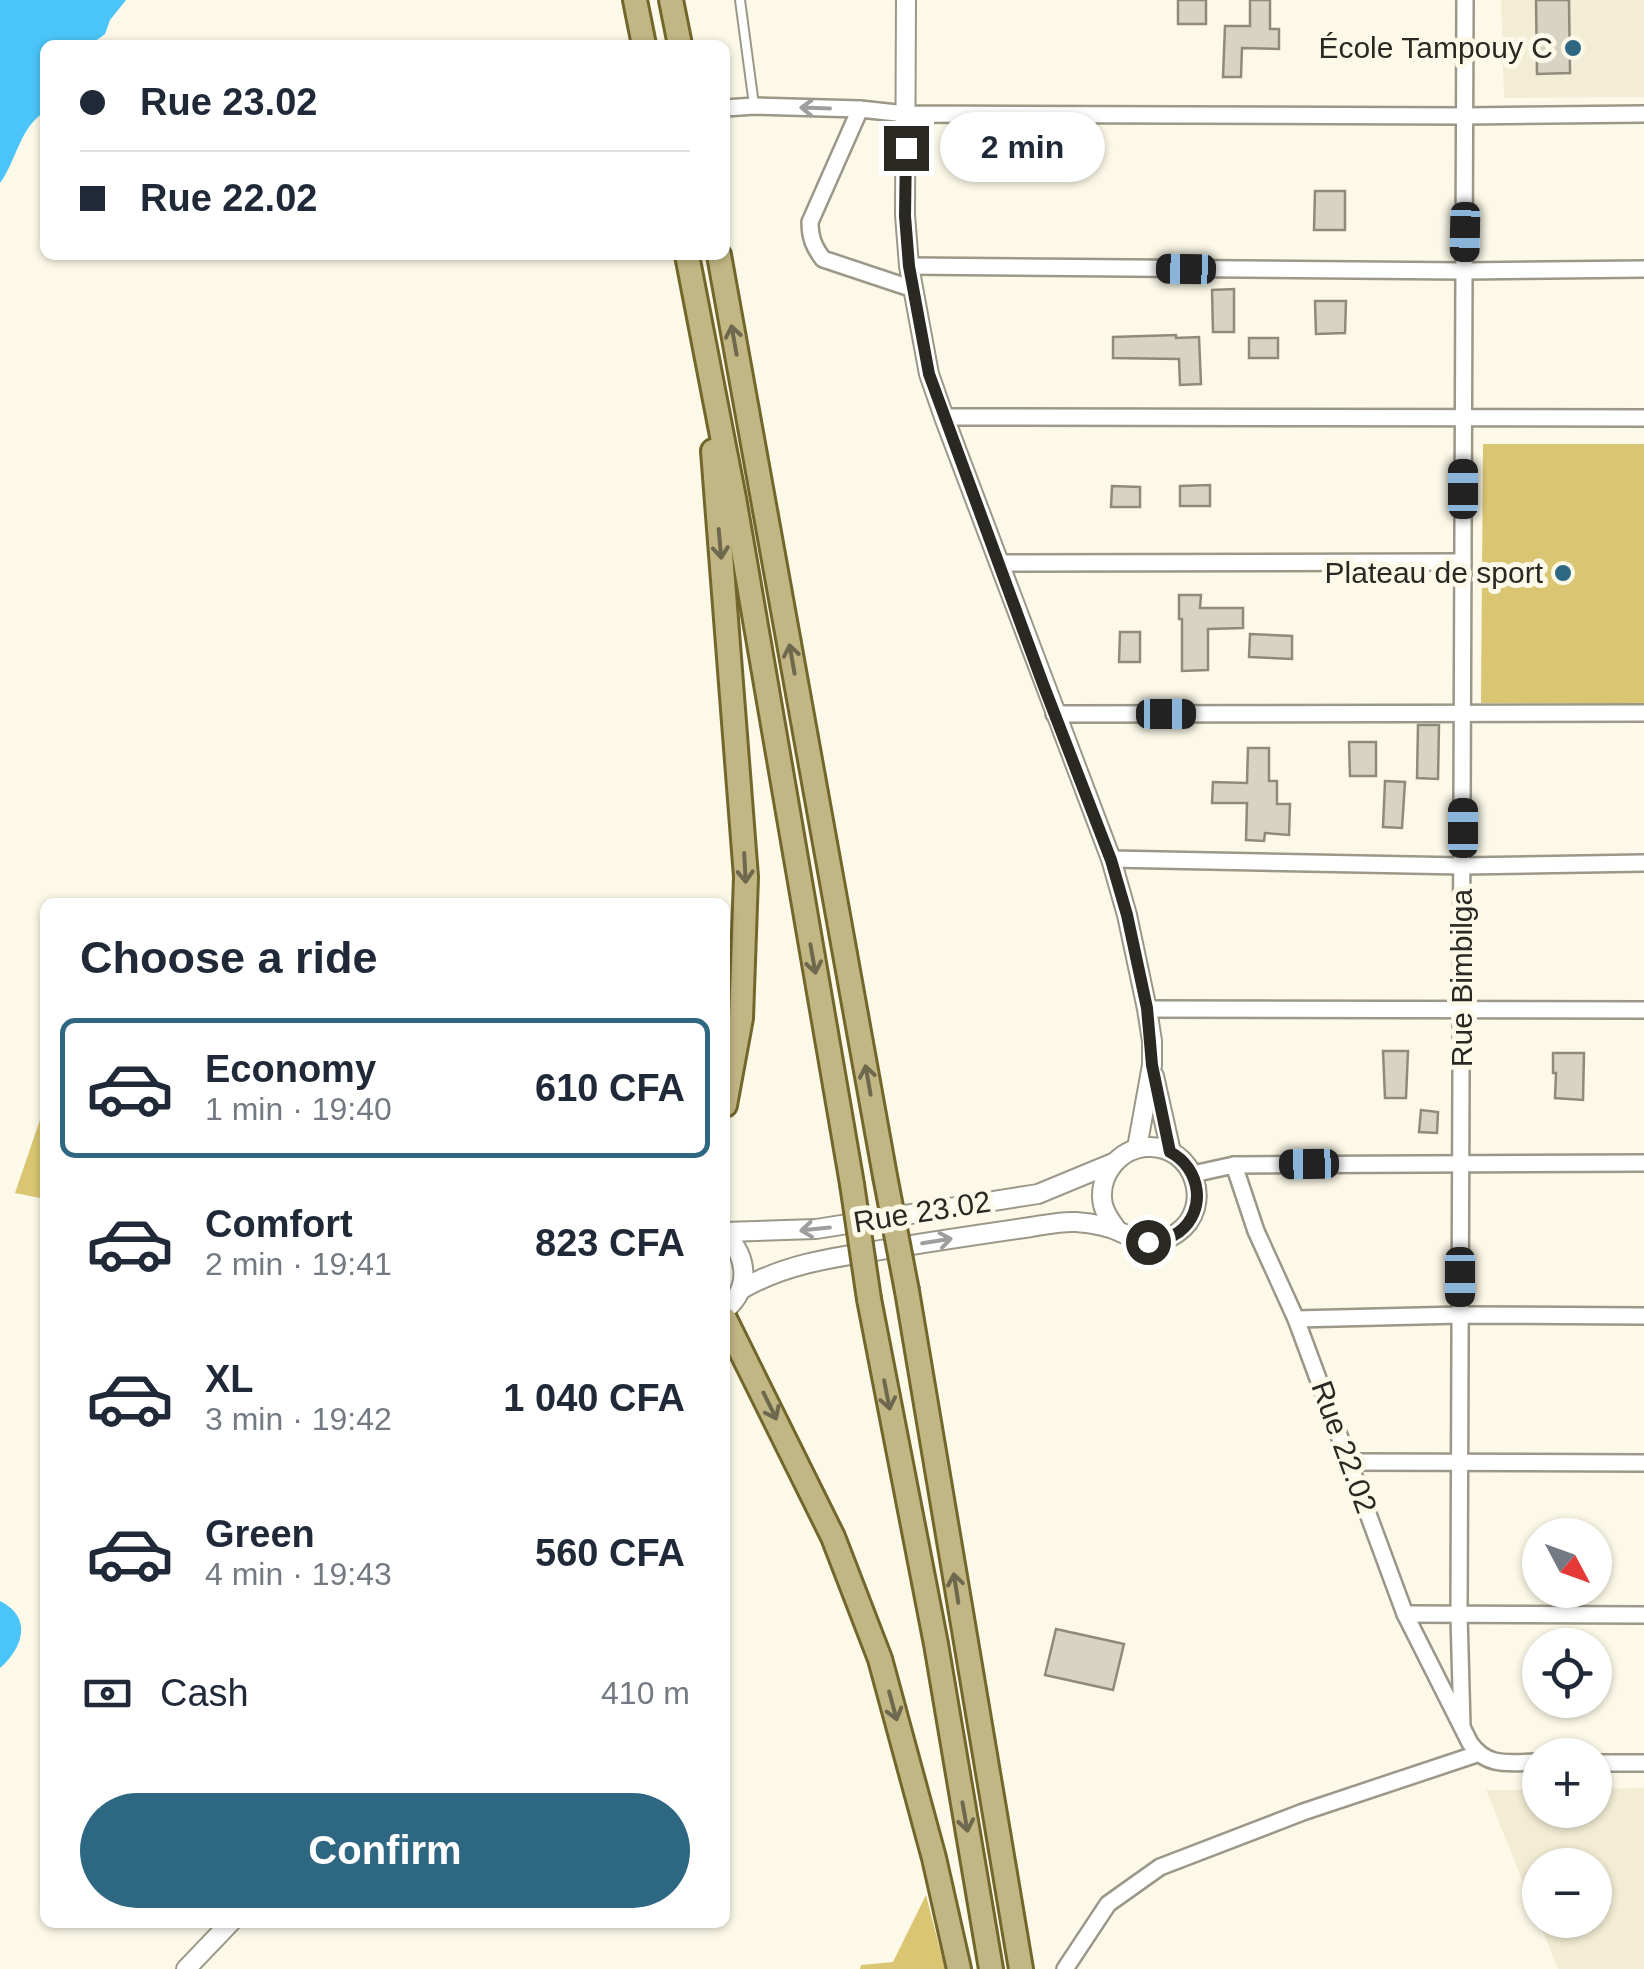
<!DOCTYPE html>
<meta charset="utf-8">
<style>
:root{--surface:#fff;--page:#f6f6f7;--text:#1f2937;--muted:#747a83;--line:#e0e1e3;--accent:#2e6781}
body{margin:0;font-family:Helvetica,sans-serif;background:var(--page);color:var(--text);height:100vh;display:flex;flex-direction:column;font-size:38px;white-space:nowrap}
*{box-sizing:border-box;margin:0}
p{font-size:32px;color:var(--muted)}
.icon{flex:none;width:55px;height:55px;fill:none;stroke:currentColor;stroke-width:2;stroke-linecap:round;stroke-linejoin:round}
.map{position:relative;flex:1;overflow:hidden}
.details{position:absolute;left:40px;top:898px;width:690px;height:1030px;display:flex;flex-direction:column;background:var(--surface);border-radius:15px;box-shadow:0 2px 8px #0004}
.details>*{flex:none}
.top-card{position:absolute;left:40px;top:40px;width:690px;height:220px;border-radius:15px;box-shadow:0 2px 8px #0004;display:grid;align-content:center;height:220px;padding:0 40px;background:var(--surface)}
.needle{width:65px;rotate:131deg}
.fabs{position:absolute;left:1522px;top:1518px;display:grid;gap:20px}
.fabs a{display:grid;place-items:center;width:90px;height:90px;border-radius:50%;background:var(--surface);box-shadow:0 2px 8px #0004;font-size:50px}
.end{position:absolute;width:45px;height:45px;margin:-22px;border:12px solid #2a2822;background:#fff;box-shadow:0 0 0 5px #fff}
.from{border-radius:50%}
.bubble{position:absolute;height:70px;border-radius:35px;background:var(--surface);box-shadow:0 2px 8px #0004;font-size:32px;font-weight:700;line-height:70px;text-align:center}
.car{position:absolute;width:30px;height:60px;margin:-30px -15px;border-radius:12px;box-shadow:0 0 8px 2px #0007;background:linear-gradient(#222 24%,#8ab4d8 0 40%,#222 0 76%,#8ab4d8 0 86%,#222 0)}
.top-card b{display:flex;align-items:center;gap:35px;height:95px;font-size:38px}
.top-card b+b{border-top:2px solid var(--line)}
.top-card i{width:25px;height:25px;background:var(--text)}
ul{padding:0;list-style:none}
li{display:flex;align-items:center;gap:30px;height:140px;margin:0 20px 15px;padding:0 20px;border:5px solid transparent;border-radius:15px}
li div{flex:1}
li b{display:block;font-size:38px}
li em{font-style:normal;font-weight:700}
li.current{border-color:var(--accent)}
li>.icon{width:90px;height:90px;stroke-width:1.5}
h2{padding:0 40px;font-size:45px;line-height:120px}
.pay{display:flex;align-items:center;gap:25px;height:110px;padding:0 40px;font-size:38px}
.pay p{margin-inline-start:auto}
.primary-button{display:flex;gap:20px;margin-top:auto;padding:20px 40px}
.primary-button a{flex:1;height:115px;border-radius:60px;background:var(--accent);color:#fff;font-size:40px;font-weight:700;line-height:115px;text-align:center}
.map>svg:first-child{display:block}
.built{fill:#f3edd5;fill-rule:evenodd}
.green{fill:#dac672}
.water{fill:#4bc5f9}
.building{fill:#d8d4c4;stroke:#8e8b7c;stroke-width:2.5}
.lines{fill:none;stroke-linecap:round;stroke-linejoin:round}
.service-casing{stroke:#9c9889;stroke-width:12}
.minor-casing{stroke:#9c9889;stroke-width:20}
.tertiary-casing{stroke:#9c9889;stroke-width:22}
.primary-casing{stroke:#73662c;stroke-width:28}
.service{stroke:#fff;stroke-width:8}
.minor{stroke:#fff;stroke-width:15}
.tertiary{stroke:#fff;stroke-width:18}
.primary{stroke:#c2b784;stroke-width:22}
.primary-bridge-casing{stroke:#73662c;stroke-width:28;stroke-linecap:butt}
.primary-bridge{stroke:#c2b784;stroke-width:22}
.oneway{stroke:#9f9e9c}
.oneway2{stroke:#6e684e}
.route{stroke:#2a2822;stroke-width:12}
.poi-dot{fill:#2e6781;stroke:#fcf9e8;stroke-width:4}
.labels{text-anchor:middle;stroke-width:10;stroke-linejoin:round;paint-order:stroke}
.poi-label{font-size:30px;fill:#2a2822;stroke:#fcf9e8;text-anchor:end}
.street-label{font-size:30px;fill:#2a2822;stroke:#fcf9e8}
</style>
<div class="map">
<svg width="1644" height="1969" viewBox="0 0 1644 1969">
<rect width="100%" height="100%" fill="#fcf9e8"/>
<g class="built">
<path d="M1501,0H1644V97L1504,98Z"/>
<path d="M1644,1788V1969H1558L1486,1790H1540V1810H1595V1789ZM1540,1865H1595V1920H1540Z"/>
</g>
<g class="green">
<path d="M1483,444H1644V703H1481Z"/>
<path d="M45,1105V1199L15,1193Z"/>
<path d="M926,1895L945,1969H860L861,1965L893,1962Z"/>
</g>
<g class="water">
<path d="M0,0H126L110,20L105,34L90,45H45V112C20,126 16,162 0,183Z"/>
<path d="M0,1601C33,1617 23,1648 0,1668Z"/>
</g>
<g class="building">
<rect x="1178" y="0" width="28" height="24"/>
<path d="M1250,0H1270V29H1279V49L1242,48L1241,77H1223L1225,26H1250Z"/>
<path d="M1536,0H1569L1570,73L1537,74Z"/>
<path d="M1315,191H1345V230H1314Z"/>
<path d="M1234,289V332H1213L1212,290Z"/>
<path d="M1315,301H1346L1345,333L1316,334Z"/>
<path d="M1176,335V338L1199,337L1201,384L1180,385L1179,359L1113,358V337Z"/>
<rect x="1249" y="338" width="29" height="20"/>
<path d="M1210,485V506H1180V486Z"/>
<path d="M1112,486L1140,487V507H1111Z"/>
<path d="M1179,595H1201L1200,608H1243V628L1208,629V670L1182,671V619H1179Z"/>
<path d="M1120,632H1140V662H1119Z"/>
<path d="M1250,634L1292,636V659L1249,657Z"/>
<path d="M1418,725H1439L1438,779L1417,778Z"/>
<path d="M1349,742H1376V776H1350Z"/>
<path d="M1248,748H1269V781H1277V804H1290L1289,835L1265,833L1264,841L1246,840L1247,803H1212L1213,782L1247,783Z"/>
<path d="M1385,781L1405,782L1402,828L1383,827Z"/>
<path d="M1383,1051H1408L1406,1098H1385Z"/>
<path d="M1553,1053H1584L1583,1100L1555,1098L1556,1073H1553Z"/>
<path d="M1421,1110L1438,1112L1437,1133L1419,1132Z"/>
<path d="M1056,1629L1124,1644L1113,1690L1045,1675Z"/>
</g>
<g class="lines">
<defs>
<path id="service" d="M740,0L754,105"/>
<g id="minor">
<path d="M725,108L755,106L860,109L906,114L1466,116L1644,114"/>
<path d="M860,109L810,222C810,238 814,247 823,259L913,289"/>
<path d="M909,266L1464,271L1644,269"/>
<path d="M944,417L1644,418"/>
<path d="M998,563L1463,562"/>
<path d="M1054,714L1644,713"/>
<path d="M1111,859L1463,866L1644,863"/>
<path d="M1147,1009L1644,1010"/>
<path d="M1234,1165L1256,1231L1296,1319L1405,1614L1470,1743C1488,1769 1511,1762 1540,1762"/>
<path d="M1193,1174L1234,1165L1644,1163"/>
<path d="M1296,1319L1460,1315L1644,1316"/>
<path d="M1350,1462L1644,1463"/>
<path d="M1405,1614L1644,1615"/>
<path d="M1462,1726L1459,1615L1465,0"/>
<path d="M1595,1763H1644"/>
<path d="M1065,1969L1108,1904L1160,1867L1303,1812L1477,1754"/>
</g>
<g id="tertiary">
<path d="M906,0L905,215L909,266L929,374L944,417L1111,859L1127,915L1147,1009L1152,1041V1065L1137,1148"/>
<path d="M1154,1076L1171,1152"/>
<path d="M725,1232L816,1229L1038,1194L1113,1163"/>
<path d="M725,1234C748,1257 751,1288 725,1310"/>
<path d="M742,1289C787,1263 837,1257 887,1249C935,1241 983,1234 1031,1227C1045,1225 1061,1221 1076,1222C1090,1223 1108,1226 1120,1232C1140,1241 1156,1248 1177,1233C1215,1207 1194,1145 1148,1147C1119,1148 1097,1176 1103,1205C1106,1216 1112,1223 1118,1231"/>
<path d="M186,1969L231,1922"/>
</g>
<g id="primary">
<path d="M635,0L644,45"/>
<path d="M671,0L680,45"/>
<path d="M687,255L734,498L852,1184"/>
<path d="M719,255L885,1176"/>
<path d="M713,451L746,877L741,1018L725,1105"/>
<path d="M907,1291L1021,1969"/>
<path d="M869,1299L936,1644L991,1969"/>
<path d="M725,1319L833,1537L880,1659L934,1858L959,1969"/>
</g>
</defs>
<use href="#service" class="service-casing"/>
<use href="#minor" class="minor-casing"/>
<use href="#tertiary" class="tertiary-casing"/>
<use href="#primary" class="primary-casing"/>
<use href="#service" class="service"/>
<use href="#minor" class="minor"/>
<use href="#tertiary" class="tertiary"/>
<use href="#primary" class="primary"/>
<defs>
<g id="primary-bridge">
<path d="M885,1176L907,1291"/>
<path d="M852,1184L869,1299"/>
</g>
</defs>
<use href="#primary-bridge" class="primary-bridge-casing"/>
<use href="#primary-bridge" class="primary-bridge"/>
</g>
<defs><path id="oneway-shaft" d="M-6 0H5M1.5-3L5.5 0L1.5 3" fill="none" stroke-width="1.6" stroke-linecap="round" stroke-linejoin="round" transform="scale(2.5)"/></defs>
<g class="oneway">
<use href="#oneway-shaft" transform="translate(815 108) rotate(-178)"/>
<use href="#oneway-shaft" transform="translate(815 1229) rotate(174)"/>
<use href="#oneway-shaft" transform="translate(937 1241) rotate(-9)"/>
</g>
<g class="oneway2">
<use href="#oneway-shaft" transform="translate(734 340) rotate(-100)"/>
<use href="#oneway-shaft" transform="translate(720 544) rotate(85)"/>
<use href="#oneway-shaft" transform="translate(792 659) rotate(-100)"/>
<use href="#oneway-shaft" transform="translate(745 868) rotate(87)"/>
<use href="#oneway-shaft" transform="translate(813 959) rotate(80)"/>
<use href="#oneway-shaft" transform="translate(868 1080) rotate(-100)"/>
<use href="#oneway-shaft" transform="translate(887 1395) rotate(79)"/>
<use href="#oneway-shaft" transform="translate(770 1406) rotate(64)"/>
<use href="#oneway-shaft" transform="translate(956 1588) rotate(-99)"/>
<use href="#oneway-shaft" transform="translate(893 1706) rotate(75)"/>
<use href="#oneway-shaft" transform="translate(965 1817) rotate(80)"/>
</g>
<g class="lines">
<path class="route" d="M906,148L905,216L909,266L929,374L1043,684L1111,860L1127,915L1147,1008L1152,1065L1170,1152C1201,1168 1207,1211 1179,1232C1170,1239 1159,1241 1148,1242"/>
</g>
<g class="poi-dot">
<circle cx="1573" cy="48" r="10"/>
<circle cx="1563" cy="573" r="10"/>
</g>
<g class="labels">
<g class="poi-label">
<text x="1553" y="58">École Tampouy C</text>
<text x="1543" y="583">Plateau de sport</text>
</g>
<g class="street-label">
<text transform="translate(1462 978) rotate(-90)" y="10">Rue Bimbilga</text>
<text transform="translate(922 1212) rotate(-9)" y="10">Rue 23.02</text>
<text transform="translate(1344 1447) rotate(70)" y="10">Rue 22.02</text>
</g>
</g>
</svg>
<div class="fabs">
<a><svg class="needle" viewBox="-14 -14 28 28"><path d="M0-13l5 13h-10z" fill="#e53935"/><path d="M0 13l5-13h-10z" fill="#747a83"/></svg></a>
<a><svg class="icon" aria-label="locate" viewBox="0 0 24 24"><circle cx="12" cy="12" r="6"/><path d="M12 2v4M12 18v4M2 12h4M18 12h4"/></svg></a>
<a>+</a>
<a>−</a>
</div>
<i class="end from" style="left:1148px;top:1242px"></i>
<i class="end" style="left:906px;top:148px"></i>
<div class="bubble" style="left:940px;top:112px;width:165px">2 min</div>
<i class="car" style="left:1465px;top:232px;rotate:181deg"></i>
<i class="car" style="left:1186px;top:269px;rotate:271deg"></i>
<i class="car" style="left:1463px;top:489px;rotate:0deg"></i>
<i class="car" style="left:1166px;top:714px;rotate:90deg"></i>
<i class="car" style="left:1463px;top:828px;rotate:0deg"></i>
<i class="car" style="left:1309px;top:1164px;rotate:269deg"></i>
<i class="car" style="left:1460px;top:1277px;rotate:180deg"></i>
<div class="top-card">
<b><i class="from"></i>Rue 23.02</b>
<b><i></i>Rue 22.02</b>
</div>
<section class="details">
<h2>Choose a ride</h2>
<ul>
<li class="current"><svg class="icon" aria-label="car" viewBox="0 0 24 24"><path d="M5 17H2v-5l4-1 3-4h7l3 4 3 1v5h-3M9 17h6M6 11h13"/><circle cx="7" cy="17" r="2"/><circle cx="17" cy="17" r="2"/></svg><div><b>Economy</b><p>1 min · 19:40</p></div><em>610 CFA</em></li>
<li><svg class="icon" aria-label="car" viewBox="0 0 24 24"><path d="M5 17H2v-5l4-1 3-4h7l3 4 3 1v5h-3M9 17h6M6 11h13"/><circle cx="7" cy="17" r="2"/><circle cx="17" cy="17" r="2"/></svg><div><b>Comfort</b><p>2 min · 19:41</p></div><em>823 CFA</em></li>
<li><svg class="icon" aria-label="car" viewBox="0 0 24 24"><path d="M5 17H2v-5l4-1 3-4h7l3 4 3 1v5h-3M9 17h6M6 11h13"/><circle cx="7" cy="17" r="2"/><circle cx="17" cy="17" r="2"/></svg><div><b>XL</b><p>3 min · 19:42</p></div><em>1 040 CFA</em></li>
<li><svg class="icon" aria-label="car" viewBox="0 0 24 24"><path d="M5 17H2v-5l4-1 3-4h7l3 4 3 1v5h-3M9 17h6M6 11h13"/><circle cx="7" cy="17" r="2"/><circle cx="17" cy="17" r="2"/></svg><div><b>Green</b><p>4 min · 19:43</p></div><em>560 CFA</em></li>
</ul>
<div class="pay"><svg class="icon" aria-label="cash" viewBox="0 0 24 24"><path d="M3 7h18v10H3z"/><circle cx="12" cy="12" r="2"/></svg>Cash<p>410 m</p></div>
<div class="primary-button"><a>Confirm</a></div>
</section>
</div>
